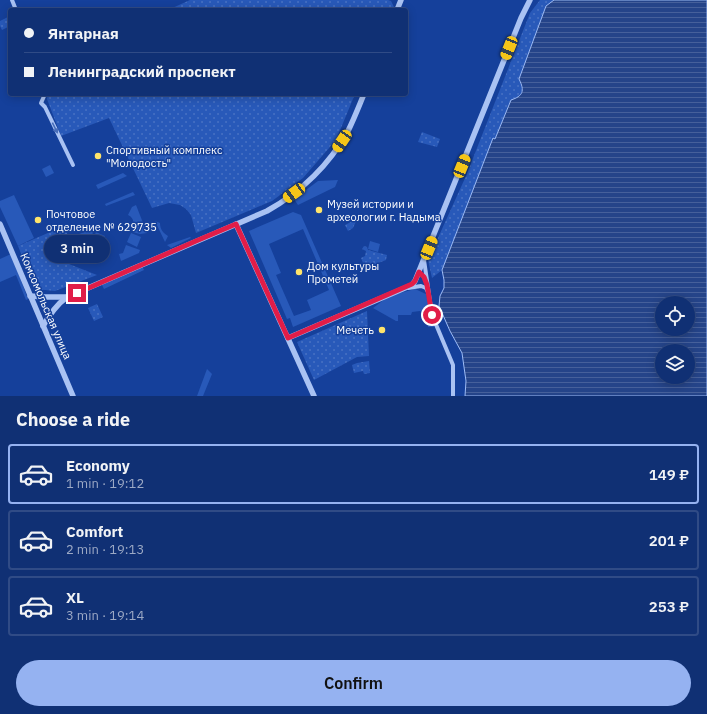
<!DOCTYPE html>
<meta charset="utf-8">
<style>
:root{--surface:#103074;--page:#193879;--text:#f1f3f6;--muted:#9ca9c5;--line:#304b86;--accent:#95b2f1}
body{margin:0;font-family:"IBM Plex Sans",sans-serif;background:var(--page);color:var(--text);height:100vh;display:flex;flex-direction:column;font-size:15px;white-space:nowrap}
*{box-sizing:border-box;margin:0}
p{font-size:13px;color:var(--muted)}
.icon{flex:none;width:22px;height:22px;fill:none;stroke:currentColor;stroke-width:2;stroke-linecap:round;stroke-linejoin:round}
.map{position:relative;height:396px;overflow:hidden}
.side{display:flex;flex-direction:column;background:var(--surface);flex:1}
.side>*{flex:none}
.guide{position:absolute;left:8px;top:8px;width:400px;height:88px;border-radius:4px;box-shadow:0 2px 10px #0003,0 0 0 1px var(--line);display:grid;align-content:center;height:88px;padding:0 16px;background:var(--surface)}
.fabs{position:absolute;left:655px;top:296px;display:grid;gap:8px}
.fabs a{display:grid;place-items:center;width:40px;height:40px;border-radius:50%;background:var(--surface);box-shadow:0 2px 10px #0003,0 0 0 1px var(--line);font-size:20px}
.end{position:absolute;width:18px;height:18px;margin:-9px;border:5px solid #e11d48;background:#fff;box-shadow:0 0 0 2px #fff}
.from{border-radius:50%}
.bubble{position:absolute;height:28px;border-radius:14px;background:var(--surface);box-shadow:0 2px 10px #0003,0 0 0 1px var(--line);font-size:13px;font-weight:600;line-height:28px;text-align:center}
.car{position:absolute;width:12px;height:24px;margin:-12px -6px;border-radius:5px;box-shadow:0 0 3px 1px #0007;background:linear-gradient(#f5c518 24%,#345 0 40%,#f5c518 0 76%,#345 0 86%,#f5c518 0)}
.guide b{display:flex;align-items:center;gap:14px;height:38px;font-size:15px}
.guide b+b{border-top:1px solid var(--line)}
.guide i{width:10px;height:10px;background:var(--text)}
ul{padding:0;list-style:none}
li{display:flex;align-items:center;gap:12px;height:60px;margin:0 8px 6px;padding:0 8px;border:2px solid var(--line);border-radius:4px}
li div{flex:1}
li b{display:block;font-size:15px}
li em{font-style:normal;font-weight:600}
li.current{border-color:var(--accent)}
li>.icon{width:36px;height:36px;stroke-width:1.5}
h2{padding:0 16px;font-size:18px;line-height:48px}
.primary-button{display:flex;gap:8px;margin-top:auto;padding:8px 16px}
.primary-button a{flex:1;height:46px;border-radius:24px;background:var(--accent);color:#111;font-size:16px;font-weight:600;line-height:46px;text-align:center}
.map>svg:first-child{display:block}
.green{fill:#2859b9;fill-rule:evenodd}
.park{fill:url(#park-dots)}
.water{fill:url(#water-rules);stroke:#9cbbf6;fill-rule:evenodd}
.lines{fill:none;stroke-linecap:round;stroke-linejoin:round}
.minor{stroke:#a9c2f3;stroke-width:4}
.tertiary{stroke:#a9c2f3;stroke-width:5.5}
.oneway{fill:#496eba}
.route{stroke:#e11d48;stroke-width:5}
.poi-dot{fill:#ffe56b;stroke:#15409b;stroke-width:1.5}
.labels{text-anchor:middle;stroke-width:3;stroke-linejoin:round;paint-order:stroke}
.poi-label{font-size:11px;fill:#fff;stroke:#15409b;text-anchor:start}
.street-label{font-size:11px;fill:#fff;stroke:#15409b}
</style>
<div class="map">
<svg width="707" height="396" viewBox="0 0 707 396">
<defs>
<pattern id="park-dots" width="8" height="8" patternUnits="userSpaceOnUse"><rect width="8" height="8" fill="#2859b9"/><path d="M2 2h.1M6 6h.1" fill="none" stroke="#4872c4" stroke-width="1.8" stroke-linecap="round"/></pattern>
<pattern id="water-rules" width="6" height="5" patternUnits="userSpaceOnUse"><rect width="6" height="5" fill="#254489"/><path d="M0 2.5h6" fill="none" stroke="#46609b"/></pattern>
</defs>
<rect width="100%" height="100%" fill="#15409b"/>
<g class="green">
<path d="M50,165L54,173L46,177L42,169Z"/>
<path d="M123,173L127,176L98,189L96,185Z"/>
<path d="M338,180L335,187L298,205L294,199L318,181Z"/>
<path d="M133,192L135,195L106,206L105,204Z"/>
<path d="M14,195L34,238L18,246L0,207V201Z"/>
<path d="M136,205L147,233L140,234L132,232C134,225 135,218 128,215L132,207Z"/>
<path d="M293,212L301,215L341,306L293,327L290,318L287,319L249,231ZM303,229L329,290L307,300L311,310L294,316L276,275L281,273L269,244Z"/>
<path d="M155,221L160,223C160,229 163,233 168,236L165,242Z"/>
<path d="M92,229L94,230L86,250L80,252L74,236Z"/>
<path d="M96,232L105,236L102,244L89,249Z"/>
<path d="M131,233L141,237L137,247L127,242Z"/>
<path d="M190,237L191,238L171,248L167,245Z"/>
<path d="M370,241L380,244L378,252L368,249Z"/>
<path d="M126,245L140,250L139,253L121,261L119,254L123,253Z"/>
<path d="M11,254L28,299L26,300L16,275L0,282V259Z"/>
<path d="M142,266L144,270L104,289L102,285Z"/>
<path d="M415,289L426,294L434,327H428V320L424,313L420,311L412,312L411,315H398V321H396L373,308L389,296Z"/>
<path d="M207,369L212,374L203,396H197Z"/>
</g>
<g class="park">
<path d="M190,0H388L391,1L394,7L393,10H168Z"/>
<path d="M540,0H554L546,6L519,79C524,91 523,96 510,101L495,139H493L442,270L432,278L428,260L466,176L530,13Z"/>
<path d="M10,16V26L2,30L0,26V21Z"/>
<path d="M48,94H355L336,140L303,178L272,201L196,233L191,215L186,209L180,205L169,203L152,208L109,118L61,136L47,99Z"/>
<path d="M422,132L440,139L437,147L418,142Z"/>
<path d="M357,219L353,228L348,231L345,225Z"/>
<path d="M64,226L76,255L69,264L97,275L55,291L35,289L18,246Z"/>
<path d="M364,246L367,247L368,250L387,255L386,260L365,268L361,258L365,256L366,251L362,249Z"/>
<path d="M97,304L103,317L94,321L88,308Z"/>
<path d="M367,311L369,356L357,357L314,380L297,342Z"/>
<path d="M369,361L370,373L364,374L363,371L354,373L352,365L357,363Z"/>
</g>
<path class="water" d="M554,0H707V396H465L466,381L462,353L450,331L439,306L440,296L444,288V280L442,270L493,138L495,139L511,100C523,96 525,91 519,79L546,6ZM662,303H688V329H662ZM662,351H688V377H662Z"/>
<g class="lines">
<g class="minor">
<path d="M12,0L16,10"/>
<path d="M45,94L41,103L45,107L73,165"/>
<path d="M424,260L432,315L453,365V396"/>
<path d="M408,288L421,286L426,288L428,292"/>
</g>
<g class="tertiary">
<path d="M397,10L401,0"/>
<path d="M0,224L73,396"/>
<path d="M236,224L314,396"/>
<path d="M30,296L45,297H66"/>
<path d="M43,326C50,315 56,305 67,297L267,211C301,192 329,165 348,131C354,119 359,106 364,94"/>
<path d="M288,338L412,285L415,281L521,18L530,0"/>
</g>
</g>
<defs><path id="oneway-solid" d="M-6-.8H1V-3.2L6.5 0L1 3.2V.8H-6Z"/></defs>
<use class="oneway" href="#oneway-solid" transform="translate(55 128) rotate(64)"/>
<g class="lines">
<path class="route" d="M77,293L196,241L236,224L288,338L412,284L415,281L419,272L424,277L427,285L432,315"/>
</g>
<g class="poi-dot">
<circle cx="98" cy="156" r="4"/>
<circle cx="319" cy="210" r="4"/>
<circle cx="38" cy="220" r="4"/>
<circle cx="299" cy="272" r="4"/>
<circle cx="382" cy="330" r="4"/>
</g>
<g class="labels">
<g class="poi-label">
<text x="106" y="154">Спортивный комплекс<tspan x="106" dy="13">"Молодость"</tspan></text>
<text x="327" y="208">Музей истории и<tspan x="327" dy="13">археологии г. Надыма</tspan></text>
<text x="46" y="218">Почтовое<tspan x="46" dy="13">отделение № 629735</tspan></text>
<text x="307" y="270">Дом культуры<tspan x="307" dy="13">Прометей</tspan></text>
<text x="374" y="334" text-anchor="end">Мечеть</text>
</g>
<g class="street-label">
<text transform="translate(46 306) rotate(67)" y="4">Комсомольская улица</text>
</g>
</g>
</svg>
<div class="fabs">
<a><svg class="icon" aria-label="locate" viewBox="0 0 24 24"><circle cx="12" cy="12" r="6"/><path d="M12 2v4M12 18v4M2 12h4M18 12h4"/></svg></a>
<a><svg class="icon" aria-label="layers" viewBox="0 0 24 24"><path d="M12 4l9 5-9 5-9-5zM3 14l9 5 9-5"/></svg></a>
</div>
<i class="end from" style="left:432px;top:315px"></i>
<i class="end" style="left:77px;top:293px"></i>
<div class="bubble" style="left:44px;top:235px;width:66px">3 min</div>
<i class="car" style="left:509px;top:48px;rotate:202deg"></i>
<i class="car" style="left:342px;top:141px;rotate:214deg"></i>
<i class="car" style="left:462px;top:166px;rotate:22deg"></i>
<i class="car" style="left:294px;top:193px;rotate:234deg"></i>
<i class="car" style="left:429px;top:248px;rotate:22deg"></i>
<div class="guide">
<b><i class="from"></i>Янтарная</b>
<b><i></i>Ленинградский проспект</b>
</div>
</div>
<section class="side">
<h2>Choose a ride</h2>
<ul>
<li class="current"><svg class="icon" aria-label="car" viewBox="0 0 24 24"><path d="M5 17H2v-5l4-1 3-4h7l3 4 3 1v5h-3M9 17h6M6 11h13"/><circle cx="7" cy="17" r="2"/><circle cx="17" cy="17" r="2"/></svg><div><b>Economy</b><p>1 min · 19:12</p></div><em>149 ₽</em></li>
<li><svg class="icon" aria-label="car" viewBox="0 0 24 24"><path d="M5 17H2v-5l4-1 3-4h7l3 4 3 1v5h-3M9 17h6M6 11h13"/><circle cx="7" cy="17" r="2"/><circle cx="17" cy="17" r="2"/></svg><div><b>Comfort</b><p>2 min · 19:13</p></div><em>201 ₽</em></li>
<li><svg class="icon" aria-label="car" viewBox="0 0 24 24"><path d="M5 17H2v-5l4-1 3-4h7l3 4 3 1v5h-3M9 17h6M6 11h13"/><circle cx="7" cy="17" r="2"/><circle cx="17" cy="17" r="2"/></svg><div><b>XL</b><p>3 min · 19:14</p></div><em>253 ₽</em></li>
</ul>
<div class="primary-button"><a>Confirm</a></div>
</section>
